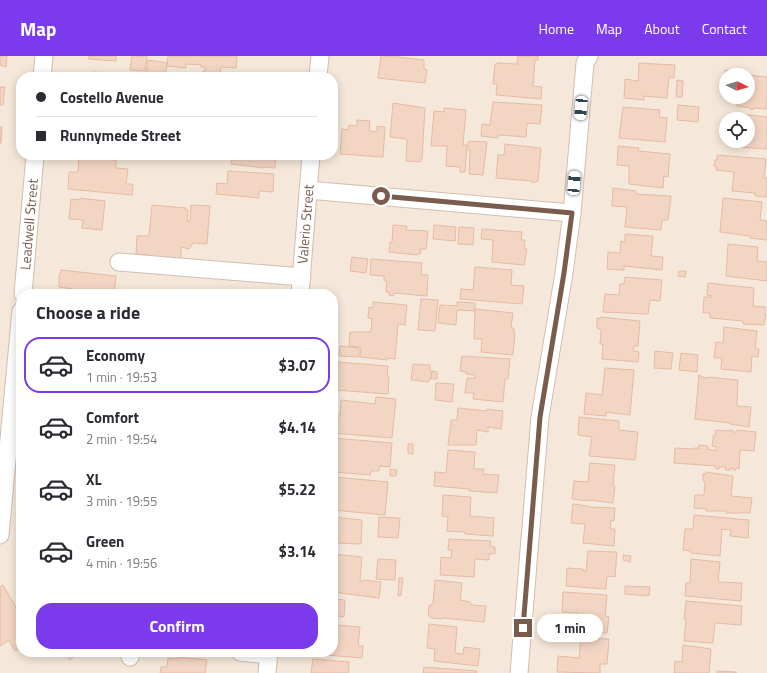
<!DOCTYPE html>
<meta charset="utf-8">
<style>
:root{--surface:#fff;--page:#f7f7f7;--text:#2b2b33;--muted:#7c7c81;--line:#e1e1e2;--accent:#7c3aed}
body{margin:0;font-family:"Titillium Web",sans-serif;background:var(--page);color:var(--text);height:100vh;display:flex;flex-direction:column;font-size:15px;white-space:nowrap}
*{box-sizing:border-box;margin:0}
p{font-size:13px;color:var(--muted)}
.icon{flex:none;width:22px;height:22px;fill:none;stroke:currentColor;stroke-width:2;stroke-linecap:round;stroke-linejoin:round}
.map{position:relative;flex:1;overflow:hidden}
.sheet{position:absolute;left:16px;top:233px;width:322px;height:368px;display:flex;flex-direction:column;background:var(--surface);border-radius:16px;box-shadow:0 2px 10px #0003}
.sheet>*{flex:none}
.top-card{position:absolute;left:16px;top:16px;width:322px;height:88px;border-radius:16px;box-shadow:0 2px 10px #0003;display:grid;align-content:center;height:88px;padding:0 20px;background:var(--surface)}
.needle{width:26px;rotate:95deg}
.buttons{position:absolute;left:719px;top:12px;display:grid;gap:8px}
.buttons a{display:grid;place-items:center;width:36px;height:36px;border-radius:50%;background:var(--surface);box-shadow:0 2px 10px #0003;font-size:20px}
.end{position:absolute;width:18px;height:18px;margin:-9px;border:5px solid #7a5c4d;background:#fff;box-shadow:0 0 0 2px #fff}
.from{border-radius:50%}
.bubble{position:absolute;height:28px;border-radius:14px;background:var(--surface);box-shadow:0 2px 10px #0003;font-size:13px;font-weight:700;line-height:28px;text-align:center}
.car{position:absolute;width:12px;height:24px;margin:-12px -6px;border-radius:5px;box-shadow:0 0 3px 1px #0007;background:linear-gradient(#fff 24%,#345 0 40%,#fff 0 76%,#345 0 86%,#fff 0)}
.top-card b{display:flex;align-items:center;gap:14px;height:38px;font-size:15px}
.top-card b+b{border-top:1px solid var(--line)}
.top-card i{width:10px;height:10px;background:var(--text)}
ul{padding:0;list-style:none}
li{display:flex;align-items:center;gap:12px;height:56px;margin:0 8px 6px;padding:0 12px;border:2px solid transparent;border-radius:16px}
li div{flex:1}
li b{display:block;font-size:15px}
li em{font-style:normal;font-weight:700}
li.current{border-color:var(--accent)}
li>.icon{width:36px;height:36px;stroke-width:1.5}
h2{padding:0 20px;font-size:18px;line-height:48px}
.primary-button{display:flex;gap:8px;margin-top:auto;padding:8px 20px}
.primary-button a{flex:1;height:46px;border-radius:16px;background:var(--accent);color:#fff;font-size:16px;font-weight:700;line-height:46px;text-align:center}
header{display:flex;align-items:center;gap:24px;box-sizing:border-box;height:56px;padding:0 20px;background:var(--accent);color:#fff}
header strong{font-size:19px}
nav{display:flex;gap:22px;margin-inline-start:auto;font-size:14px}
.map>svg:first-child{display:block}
.residential{fill:#f5e8da;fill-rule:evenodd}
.building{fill:#f3d5c3;stroke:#e6bba3}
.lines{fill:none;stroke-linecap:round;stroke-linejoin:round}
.minor-casing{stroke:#d1beb0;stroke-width:19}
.minor{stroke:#fff;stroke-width:17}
.route{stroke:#7a5c4d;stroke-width:5}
.labels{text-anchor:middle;stroke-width:3.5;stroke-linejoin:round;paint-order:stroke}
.street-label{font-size:14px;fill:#7a5c4d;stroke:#fffaf3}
</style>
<header>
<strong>Map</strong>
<nav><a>Home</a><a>Map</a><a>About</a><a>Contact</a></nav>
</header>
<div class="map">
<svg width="767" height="617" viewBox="0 0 767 617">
<rect width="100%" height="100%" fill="#fdf6ec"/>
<path class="residential" d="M0,0H767V617H0ZM726,19H748V41H726ZM21,21H333V99H21ZM726,63H748V85H726ZM21,238H333V596H21Z"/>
<g class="building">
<path d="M0,0H7L6,11L0,9Z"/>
<path d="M89,0H116V5L89,3Z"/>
<path d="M132,0H147L145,15L130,14Z"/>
<path d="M168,0H237L236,12L221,11L220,21H202L203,15H205V11H201V9L186,8V12L167,10Z"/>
<path d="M381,0H398V1L424,4V13L427,14L425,27L378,22Z"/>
<path d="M518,0H538V4H535L533,30L542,31L541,43L496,39L497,28H493L495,8H497L498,7L517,8Z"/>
<path d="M148,4L167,7L165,21H146Z"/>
<path d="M639,7L675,9L674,22L669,21L667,42L644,40V44L624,42L625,23L638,25Z"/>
<path d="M725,14L741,15V18L757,20L767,21V53L753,52V54L750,53V52L737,50L738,41H748V19H726V31H723Z"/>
<path d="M93,16L124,19V21H92Z"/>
<path d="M677,24L683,25L682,41H676Z"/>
<path d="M0,31H5L3,49H0Z"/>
<path d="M493,46L542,49L540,68L527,67L526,81L498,79V82L481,80L482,68L490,69Z"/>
<path d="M393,47L425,52L422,103H421L420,106L406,105L407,83L390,81Z"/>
<path d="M678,49L699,51L698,66L677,64Z"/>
<path d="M623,51L660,54L659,61L667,62L665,86L619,82Z"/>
<path d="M444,52L466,54L463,89H467L465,116H460V111L446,110L447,90H431L434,55L444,56Z"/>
<path d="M741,58L767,61V93L738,91L739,85H748V63H741Z"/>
<path d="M357,64L370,65L369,75L377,76V70L385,71L383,101L340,98L342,73L348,74L349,69L357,70Z"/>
<path d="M0,71H2L1,87H0Z"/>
<path d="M471,85L487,86L483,119L469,118L470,94H468V86Z"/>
<path d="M505,88L541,92L538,125L532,127V125L496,122L498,99H504Z"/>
<path d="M618,90L639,92L638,95L670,98L668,121L664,120L663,132L629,128V110L617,109Z"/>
<path d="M131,99H147V102L134,101V99Z"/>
<path d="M218,99H276L275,112L264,111V112L231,108L232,102L218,101Z"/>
<path d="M717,99L766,103L764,122H767V141L755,140V137L732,135L734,116L716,114L717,111L714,110L715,104H717Z"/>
<path d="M79,101L116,104V112L128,113L126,128H133L132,139L68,133L69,116H78Z"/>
<path d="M228,115L274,118L273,136L259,135V142L216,138L217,127L227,128Z"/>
<path d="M613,132L636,135V138L671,140L668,164H662L661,174L625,171L627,151L612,150Z"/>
<path d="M80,142L105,145L102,174L82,172L83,164L69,163L71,143L80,144Z"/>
<path d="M723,142L762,146L760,164L767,165V184L750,182V180L720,176Z"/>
<path d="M152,149L186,152L185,154H188L187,165H190L191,149L210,150L207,188L193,187L192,189L189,193L181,191V206L147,204L148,199L136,198L137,180H149Z"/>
<path d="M393,169L407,170L406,174L428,175L426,193H420L421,197L417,199L389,196L390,186H392Z"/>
<path d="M434,169L456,171L455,185L433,183Z"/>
<path d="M459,171L474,172L473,189L458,188Z"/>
<path d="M482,173L522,176L521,184H525L524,193H527L524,209L492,206L493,184L481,183Z"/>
<path d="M625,178L653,180L651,200L663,201L662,214L624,210V214L607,213L608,196L620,197L621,185L625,186Z"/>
<path d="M728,188L758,191L757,205L767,206V225L726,220Z"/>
<path d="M352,201L368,203L366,217L350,215Z"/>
<path d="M371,203L422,207L421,219H428L427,240L394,237L393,240L389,239V236H386L387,225H384V220L370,219Z"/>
<path d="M475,211L512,214L511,229L524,230L522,248L460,243L461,233L473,234Z"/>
<path d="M61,214L116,220L114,238H72V233L59,231V219H60Z"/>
<path d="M679,215H686L685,221L678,220Z"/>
<path d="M625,221L662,224L660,245L650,244L648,258L603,256L605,238L619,239L620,228H624Z"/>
<path d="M708,227L754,232L753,250L765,251V258H766L764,269L743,268V265L710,262V257H703L704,241H712V240L707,239Z"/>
<path d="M421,243L438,244L435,275L418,274Z"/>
<path d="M373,246L407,249L405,269L398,268L395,303L387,302V304L360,301L361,291L349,290L350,276H371L372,263L368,262L369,251L373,252Z"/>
<path d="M457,246L475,247V255L457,254L456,269L439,267L438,266L440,249L457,250Z"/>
<path d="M475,253L513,257L511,272H514V278H515L513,299L481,296L482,283H474Z"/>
<path d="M600,261L640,265L638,290H634L633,295L639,296L638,306L602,303L603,288H600L601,274L598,273V272H597V262L600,263Z"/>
<path d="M724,271L757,275L755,293H759L758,301L752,300L751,316L721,313L722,302H714L716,286L723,287Z"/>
<path d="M340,290L359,292V301L339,300Z"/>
<path d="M655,295L673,297L671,313L654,312Z"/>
<path d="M681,297L698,299L697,316L679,314Z"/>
<path d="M462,300L510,303L508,323H505L503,346L473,343L474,337H465L467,322H475V319L466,318V316L460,315Z"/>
<path d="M338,306L388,310L387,321H389L388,338L335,334Z"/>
<path d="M413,308L430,309V315H432L431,323H429V326L411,324Z"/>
<path d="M605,312L634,314L630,359L606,356V360L584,358L586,337L602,339Z"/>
<path d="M432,315L437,316V323H431Z"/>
<path d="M699,319L701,320V321L708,322V321L738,324L737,350L751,351L749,371L730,368V367L695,363Z"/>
<path d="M436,327L454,328L452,346L435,344Z"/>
<path d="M376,341L396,343L392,382L333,377V360H340L341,344L375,348Z"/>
<path d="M458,352L487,355V353L503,355L501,373L488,371V376L477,374L476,389H448L451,364H457Z"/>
<path d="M579,361L619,365V374L638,376L635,404L589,400L592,381L578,379Z"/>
<path d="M716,374L730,375V374H733V376H737V374L756,376L754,395L740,394L739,413L736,412V414H733V412H730V414H725L726,411H719V413H716V410L674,407L675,392L694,393V392H698V394L699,389L708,390V393L716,395V391L712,390L713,384V380H715Z"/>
<path d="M333,382L392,387L390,411L379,410V415H371L370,419L335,416L336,400H333Z"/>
<path d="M408,388H413V398L408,397Z"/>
<path d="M448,394L475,396L474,413H484L483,418L499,419L497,437L469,435V433L434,430L435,416L446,417Z"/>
<path d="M590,407L615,409L613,429L615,430L613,447L589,444V445L572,443L574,425L588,426Z"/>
<path d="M390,413L397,414L396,420H390Z"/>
<path d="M706,416L733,420L731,440L752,442L750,457H726V455H706V453L694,452L695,439H704L705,426L703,425V418H706Z"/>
<path d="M335,421L388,426L385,459L333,454V431Z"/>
<path d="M443,439L471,441L470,460L494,462L493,480L465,478V476L447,475L448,461L442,460Z"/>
<path d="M573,448L588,450V451L615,452L614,465L611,464L610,473H615L614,490L583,487L585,468L571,467Z"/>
<path d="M694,459L749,464L748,482L730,480L731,474L722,473L720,500L691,497V495L683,494L685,473H693Z"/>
<path d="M333,461L362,464L361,488L333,487Z"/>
<path d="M379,461L400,462L398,482L378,481Z"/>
<path d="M449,483L491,485L490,490L495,491V498H489V504L475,503L474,521L440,519L441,501L451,502L452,494H448Z"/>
<path d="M588,495L617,496L615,521L607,520L606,533L566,530L567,512L583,513V515H586Z"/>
<path d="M333,498L362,501L360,525H364V524L381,526L379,542L333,536Z"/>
<path d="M623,499L631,500L630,506L623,504Z"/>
<path d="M378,503L396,504L395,524L376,523Z"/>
<path d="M691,503L720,506L718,526L742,527L741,545L685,540L686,527H690Z"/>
<path d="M399,522H403L401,540H398Z"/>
<path d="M435,524L462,527L460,544L470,546L472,549L486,550L484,566L443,562L442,563L431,562L428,559L429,550L433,547Z"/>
<path d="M3,529L21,560V571H19L21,574V592L15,595L9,584L0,590V531Z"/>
<path d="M625,530L650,531L649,540L625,538Z"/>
<path d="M563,536L607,539L605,560L609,561L607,577L575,575L577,557L562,556Z"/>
<path d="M333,543L345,544L344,561L338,560L337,569L360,571L358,590H363L362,602L314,598V596H333Z"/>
<path d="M686,545L742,550L741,569L715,567L713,587L684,585L686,563H684Z"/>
<path d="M429,568L457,571L455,597L463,598L464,591L480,593L478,610L434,605L435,593L427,592Z"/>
<path d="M581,582L609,583L607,608H600V617L557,616L558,600L579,602Z"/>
<path d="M683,589L711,593L709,617H674L675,605L682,606Z"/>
<path d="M63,596H78L70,604Z"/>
<path d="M177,601L207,604L205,617H160L161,611H167L168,602L177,603Z"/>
<path d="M313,603L349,606L348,617H311Z"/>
<path d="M424,611L477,615V617H423Z"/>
<path d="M717,615L736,616V617H717Z"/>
</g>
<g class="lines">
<defs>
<g id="minor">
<path d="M42,21L44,0"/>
<path d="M318,21L320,0"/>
<path d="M308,134L572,157"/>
<path d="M119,206L302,221"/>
<path id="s1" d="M23,238L35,99"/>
<path id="s2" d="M300,238L311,99"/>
<path d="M0,479L21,255"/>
<path d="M240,596L269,599"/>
<path d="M130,601L132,596"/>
<path d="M267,617L269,596"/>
<path d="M519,617L540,361L564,217L572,157L585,7L589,0"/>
</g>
</defs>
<use href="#minor" class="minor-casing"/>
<use href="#minor" class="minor"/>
</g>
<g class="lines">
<path class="route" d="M381,140L572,157L564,217L540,361L523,572"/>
</g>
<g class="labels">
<g class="street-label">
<text dy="5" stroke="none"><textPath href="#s1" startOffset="70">Leadwell Street</textPath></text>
<text dy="5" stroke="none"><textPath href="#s2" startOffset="70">Valerio Street</textPath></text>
</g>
</g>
</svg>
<div class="buttons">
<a><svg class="needle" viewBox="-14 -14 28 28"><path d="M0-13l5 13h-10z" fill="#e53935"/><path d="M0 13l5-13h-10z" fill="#7c7c81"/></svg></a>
<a><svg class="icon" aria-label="locate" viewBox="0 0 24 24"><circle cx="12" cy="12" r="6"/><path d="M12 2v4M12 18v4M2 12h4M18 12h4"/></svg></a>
</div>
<i class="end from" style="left:381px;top:140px"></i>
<i class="end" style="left:523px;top:572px"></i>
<div class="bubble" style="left:537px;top:558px;width:66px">1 min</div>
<i class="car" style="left:581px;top:52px;rotate:185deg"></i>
<i class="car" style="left:574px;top:127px;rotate:5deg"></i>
<div class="top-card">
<b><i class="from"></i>Costello Avenue</b>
<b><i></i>Runnymede Street</b>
</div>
<section class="sheet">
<h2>Choose a ride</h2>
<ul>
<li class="current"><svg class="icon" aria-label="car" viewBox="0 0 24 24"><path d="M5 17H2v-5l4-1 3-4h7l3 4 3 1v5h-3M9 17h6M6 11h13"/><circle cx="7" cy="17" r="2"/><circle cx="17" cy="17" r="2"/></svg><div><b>Economy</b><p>1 min · 19:53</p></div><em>$3.07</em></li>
<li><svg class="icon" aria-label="car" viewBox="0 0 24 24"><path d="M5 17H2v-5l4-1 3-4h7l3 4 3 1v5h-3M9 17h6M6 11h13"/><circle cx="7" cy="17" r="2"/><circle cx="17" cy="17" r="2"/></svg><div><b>Comfort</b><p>2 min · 19:54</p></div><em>$4.14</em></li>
<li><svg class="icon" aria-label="car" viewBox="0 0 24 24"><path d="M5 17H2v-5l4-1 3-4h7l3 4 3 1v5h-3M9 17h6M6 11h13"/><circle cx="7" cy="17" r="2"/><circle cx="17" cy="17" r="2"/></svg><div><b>XL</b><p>3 min · 19:55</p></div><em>$5.22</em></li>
<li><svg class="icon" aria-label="car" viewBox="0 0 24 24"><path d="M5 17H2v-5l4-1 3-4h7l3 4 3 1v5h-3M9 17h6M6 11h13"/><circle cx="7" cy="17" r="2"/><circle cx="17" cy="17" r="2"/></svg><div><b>Green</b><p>4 min · 19:56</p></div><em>$3.14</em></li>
</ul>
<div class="primary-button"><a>Confirm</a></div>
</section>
</div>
